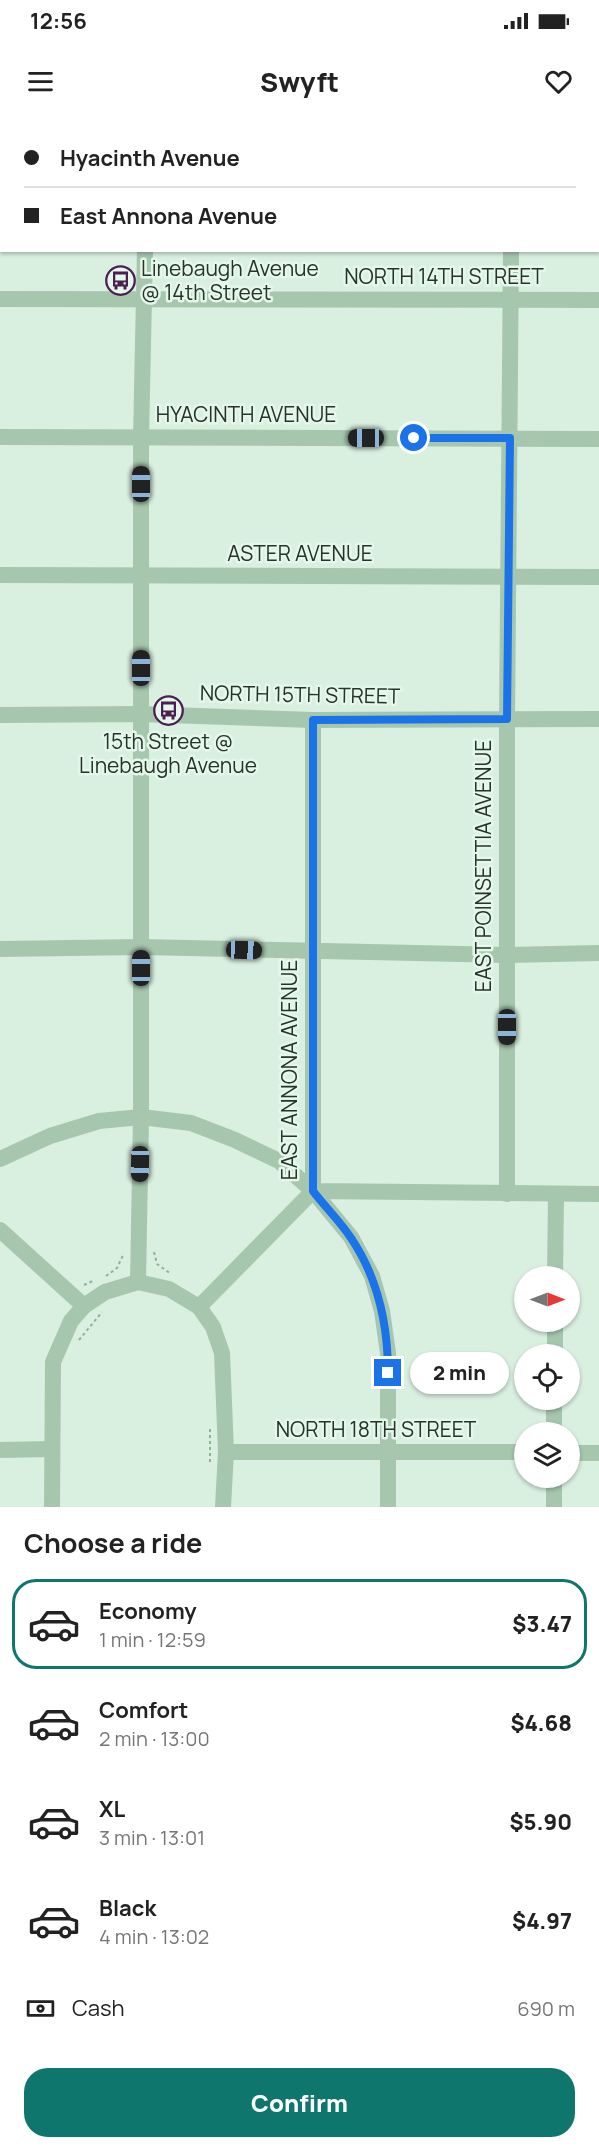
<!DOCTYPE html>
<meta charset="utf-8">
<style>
:root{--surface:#fff;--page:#f6f6f6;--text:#222;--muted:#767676;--line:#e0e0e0;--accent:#0f766e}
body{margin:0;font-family:Manrope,sans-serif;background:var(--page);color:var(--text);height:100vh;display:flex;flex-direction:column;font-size:22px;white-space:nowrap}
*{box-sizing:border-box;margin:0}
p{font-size:20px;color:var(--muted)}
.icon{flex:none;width:33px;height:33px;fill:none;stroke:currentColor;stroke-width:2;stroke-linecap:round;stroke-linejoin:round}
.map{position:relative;height:1387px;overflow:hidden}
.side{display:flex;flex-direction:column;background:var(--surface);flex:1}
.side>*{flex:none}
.hud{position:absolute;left:0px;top:0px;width:600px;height:132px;box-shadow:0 2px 4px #0004;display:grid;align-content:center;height:132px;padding:0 24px;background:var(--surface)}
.needle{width:39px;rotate:90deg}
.controls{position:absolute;left:514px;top:1146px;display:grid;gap:12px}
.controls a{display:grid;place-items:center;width:66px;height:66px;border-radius:50%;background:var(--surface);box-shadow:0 2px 4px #0004;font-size:30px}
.end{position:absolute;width:27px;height:27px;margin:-14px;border:8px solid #1a73e8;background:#fff;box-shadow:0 0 0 3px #fff}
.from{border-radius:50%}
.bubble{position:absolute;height:42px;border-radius:21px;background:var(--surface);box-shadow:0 2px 4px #0004;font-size:20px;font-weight:800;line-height:42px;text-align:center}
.car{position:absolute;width:18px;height:36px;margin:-18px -9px;border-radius:8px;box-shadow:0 0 4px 2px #0007;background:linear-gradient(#222 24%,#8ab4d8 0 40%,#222 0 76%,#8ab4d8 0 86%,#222 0)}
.hud b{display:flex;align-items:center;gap:21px;height:57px;font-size:22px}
.hud b+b{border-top:2px solid var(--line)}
.hud i{width:15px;height:15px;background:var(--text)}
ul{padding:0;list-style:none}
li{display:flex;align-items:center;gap:18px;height:90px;margin:0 12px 9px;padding:0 12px;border:3px solid transparent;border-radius:24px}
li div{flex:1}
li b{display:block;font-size:22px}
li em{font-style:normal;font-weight:800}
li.current{border-color:var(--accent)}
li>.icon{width:54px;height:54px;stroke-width:1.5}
h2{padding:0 24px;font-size:27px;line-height:72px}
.pay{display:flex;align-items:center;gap:15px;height:66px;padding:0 24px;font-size:22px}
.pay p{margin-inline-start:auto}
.button{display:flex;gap:12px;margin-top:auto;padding:12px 24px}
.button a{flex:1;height:69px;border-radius:24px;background:var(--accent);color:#fff;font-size:24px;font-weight:800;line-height:69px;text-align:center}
.status{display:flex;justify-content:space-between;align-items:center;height:42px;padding:0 30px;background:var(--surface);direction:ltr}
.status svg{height:16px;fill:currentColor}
header{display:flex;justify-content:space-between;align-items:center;height:78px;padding:0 24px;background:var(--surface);font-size:27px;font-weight:800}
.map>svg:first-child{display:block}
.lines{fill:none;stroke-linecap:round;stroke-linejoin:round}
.path{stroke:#90b298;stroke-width:2;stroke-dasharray:3 3;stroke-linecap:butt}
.minor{stroke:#a6c6ae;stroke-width:16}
.route{stroke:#1a73e8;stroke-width:8}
.labels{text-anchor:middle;stroke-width:5;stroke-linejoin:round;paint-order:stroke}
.poi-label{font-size:21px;fill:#263328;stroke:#e5f7eb;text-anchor:start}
.street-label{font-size:21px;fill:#263328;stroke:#e5f7eb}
</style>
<div class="status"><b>12:56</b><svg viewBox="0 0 49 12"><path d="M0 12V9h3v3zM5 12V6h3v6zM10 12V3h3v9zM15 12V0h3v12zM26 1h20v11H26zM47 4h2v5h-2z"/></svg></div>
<header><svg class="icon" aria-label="menu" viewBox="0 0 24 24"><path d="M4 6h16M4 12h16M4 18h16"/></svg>Swyft<svg class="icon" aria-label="heart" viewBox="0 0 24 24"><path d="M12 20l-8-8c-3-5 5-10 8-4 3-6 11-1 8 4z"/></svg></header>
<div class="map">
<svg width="599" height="1387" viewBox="0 0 599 1387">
<rect width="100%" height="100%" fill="#d9efe0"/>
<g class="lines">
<g class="path">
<path d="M154,1132L157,1144L171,1154"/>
<path d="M106,1156L117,1148L124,1133"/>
<path d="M84,1165L95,1160"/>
<path d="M79,1220L102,1192"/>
<path d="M210,1309V1342"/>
</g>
<g class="minor">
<path d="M146,0V2"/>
<path d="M512,2V0"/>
<path d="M598,40H599"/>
<path d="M0,41H2"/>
<path d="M0,179L599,180"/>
<path d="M0,317L599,319"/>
<path d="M0,455L599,457"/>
<path d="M0,595L141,594L313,600L599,599"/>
<path d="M313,600V1071L351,1117L372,1156L382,1191L388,1233V1387"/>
<path d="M0,829L141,827L507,835L599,833"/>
<path d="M0,1039L50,1016L99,1001L141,997L191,1003L235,1020L279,1041L313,1071L599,1074"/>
<path d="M507,1074V599L511,130"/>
<path d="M0,1110L84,1186"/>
<path d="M555,1156L556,1075"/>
<path d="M138,1162L141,997V317L145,130"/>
<path d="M138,1162L169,1169L199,1187L213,1207L222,1233L226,1332L223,1387"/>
<path d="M199,1187L313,1071"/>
<path d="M555,1234V1202"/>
<path d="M554,1312V1280"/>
<path d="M0,1330L52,1329"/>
<path d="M226,1332H525"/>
<path d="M570,1333H599"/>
<path d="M52,1387L53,1242L71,1201L84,1186L105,1172L138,1162"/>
<path d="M554,1387V1358"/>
</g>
</g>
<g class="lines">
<path class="route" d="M388,1253C388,1205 378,1158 351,1118C340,1101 325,1087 313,1071V600L507,599L510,318H414"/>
</g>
<defs>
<symbol id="bus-ring" viewBox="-11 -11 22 22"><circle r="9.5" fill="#e5f7eb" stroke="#4b1f51" stroke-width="1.5"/><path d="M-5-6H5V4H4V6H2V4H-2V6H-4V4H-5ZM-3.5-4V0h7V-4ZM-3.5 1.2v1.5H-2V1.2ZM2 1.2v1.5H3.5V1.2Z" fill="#4b1f51"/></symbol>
</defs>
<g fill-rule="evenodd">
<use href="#bus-ring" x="104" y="144" width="33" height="33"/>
<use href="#bus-ring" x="152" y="574" width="33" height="33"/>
</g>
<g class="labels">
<g class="poi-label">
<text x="141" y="156">Linebaugh Avenue<tspan x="141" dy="24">@ 14th Street</tspan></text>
<text x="168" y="629" text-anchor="middle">15th Street @<tspan x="168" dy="24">Linebaugh Avenue</tspan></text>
</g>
<g class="street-label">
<text x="444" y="164">NORTH 14TH STREET</text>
<text x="246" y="302">HYACINTH AVENUE</text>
<text x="300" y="441">ASTER AVENUE</text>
<text transform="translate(300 575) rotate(1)" y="7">NORTH 15TH STREET</text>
<text transform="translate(484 746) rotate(-90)" y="7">EAST POINSETTIA AVENUE</text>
<text transform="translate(290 950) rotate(-90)" y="7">EAST ANNONA AVENUE</text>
<text x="376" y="1317">NORTH 18TH STREET</text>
</g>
</g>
</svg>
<div class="controls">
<a><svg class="needle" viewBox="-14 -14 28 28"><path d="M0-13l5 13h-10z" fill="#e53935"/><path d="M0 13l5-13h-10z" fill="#767676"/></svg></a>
<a><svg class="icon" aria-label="locate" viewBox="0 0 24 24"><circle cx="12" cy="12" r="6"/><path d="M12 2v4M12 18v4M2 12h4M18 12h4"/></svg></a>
<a><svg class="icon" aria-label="layers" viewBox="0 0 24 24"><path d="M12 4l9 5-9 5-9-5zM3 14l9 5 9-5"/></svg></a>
</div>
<i class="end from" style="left:414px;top:318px"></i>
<i class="end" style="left:388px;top:1253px"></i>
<div class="bubble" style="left:410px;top:1232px;width:99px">2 min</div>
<i class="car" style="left:366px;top:318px;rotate:270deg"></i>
<i class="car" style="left:141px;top:364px;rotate:0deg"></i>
<i class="car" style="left:141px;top:548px;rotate:0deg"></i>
<i class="car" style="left:244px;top:830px;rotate:92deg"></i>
<i class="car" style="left:141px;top:848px;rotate:0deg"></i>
<i class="car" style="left:507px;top:907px;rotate:180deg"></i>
<i class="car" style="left:140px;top:1044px;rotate:181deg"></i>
<div class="hud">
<b><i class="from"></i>Hyacinth Avenue</b>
<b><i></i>East Annona Avenue</b>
</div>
</div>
<section class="side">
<h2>Choose a ride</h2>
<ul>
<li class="current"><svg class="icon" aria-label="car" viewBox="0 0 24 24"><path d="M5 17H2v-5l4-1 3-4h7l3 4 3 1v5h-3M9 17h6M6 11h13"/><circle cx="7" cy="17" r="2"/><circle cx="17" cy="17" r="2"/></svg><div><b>Economy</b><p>1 min · 12:59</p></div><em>$3.47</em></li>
<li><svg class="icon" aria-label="car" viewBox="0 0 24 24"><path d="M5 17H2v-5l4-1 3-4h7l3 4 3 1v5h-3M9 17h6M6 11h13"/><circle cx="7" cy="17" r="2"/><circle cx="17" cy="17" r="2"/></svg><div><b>Comfort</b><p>2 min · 13:00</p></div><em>$4.68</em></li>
<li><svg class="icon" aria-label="car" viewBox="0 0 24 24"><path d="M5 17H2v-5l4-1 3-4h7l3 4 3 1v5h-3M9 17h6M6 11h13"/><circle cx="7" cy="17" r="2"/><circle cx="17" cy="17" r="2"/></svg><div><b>XL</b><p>3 min · 13:01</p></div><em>$5.90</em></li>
<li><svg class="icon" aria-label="car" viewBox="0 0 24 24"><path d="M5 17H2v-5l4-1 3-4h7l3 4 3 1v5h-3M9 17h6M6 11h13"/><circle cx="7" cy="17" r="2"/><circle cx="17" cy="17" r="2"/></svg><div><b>Black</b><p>4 min · 13:02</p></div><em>$4.97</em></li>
</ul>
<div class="pay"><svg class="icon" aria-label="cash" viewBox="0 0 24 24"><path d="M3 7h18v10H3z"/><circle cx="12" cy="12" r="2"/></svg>Cash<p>690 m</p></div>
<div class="button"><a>Confirm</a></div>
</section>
